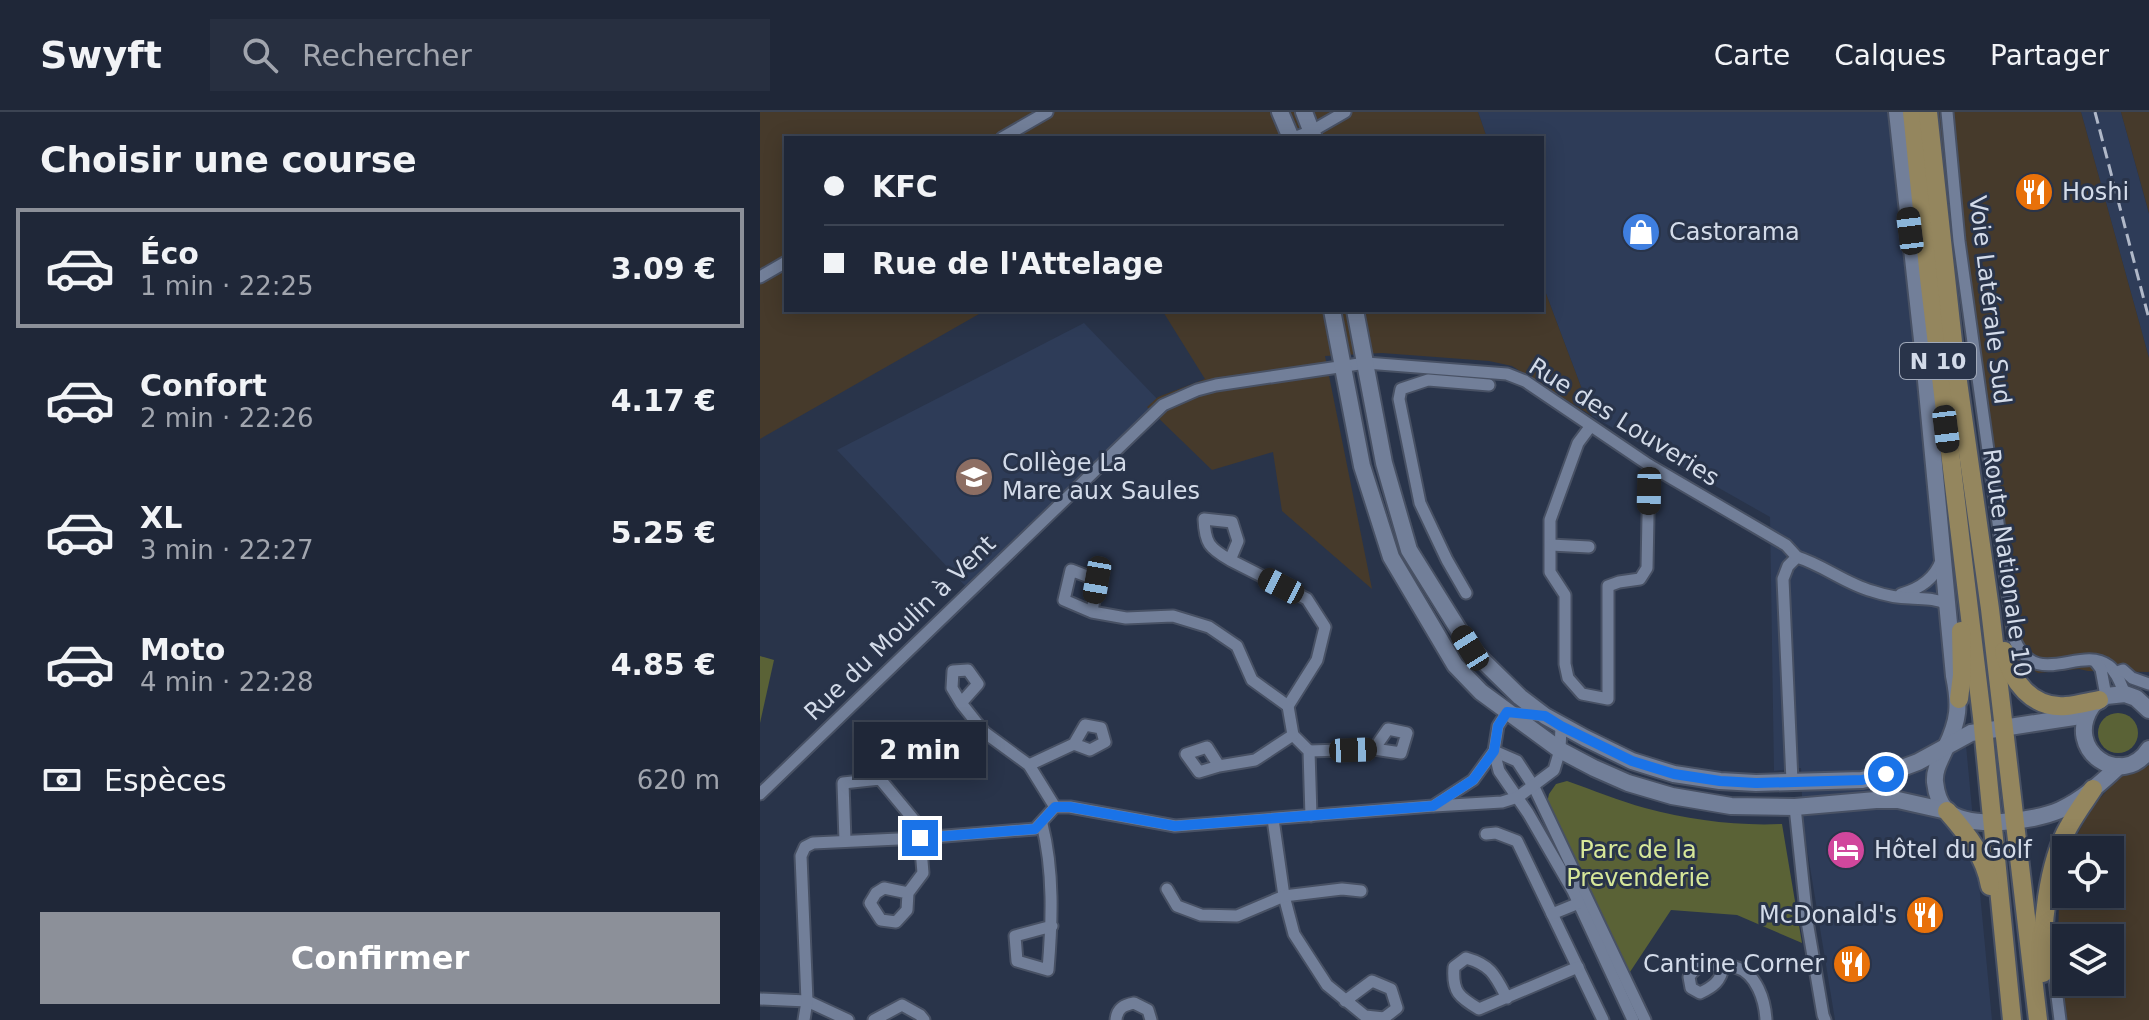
<!DOCTYPE html>
<html lang="fr">
<meta charset="utf-8">
<style>
:root{--surface:#1f2738;--page:#272f40;--text:#f1f3f6;--muted:#a1a5ae;--line:#3c4453;--accent:#8c9099}
body{margin:0;font-family:"DejaVu Sans",sans-serif;background:var(--page);color:var(--text);height:100vh;display:flex;flex-direction:column;font-size:30px;white-space:nowrap}
*{box-sizing:border-box;margin:0}
p{font-size:26px;color:var(--muted)}
.icon{flex:none;width:44px;height:44px;fill:none;stroke:currentColor;stroke-width:2;stroke-linecap:round;stroke-linejoin:round}
.map{position:relative;flex:1;overflow:hidden}
.drawer{display:flex;flex-direction:column;background:var(--surface);width:760px}
.drawer>*{flex:none}
.guide{position:absolute;left:24px;top:24px;width:760px;height:176px;border-radius:0px;box-shadow:0 4px 20px #0003,0 0 0 2px var(--line);display:grid;align-content:center;height:176px;padding:0 40px;background:var(--surface)}
.tools{position:absolute;left:1292px;top:724px;display:grid;gap:16px}
.tools a{display:grid;place-items:center;width:72px;height:72px;border-radius:0px;background:var(--surface);box-shadow:0 4px 20px #0003,0 0 0 2px var(--line);font-size:40px}
.end{position:absolute;width:36px;height:36px;margin:-18px;border:10px solid #1a73e8;background:#fff;box-shadow:0 0 0 4px #fff}
.from{border-radius:50%}
.bubble{position:absolute;height:56px;border-radius:0px;background:var(--surface);box-shadow:0 4px 20px #0003,0 0 0 2px var(--line);font-size:26px;font-weight:700;line-height:56px;text-align:center}
.car{position:absolute;width:24px;height:48px;margin:-24px -12px;border-radius:10px;box-shadow:0 0 6px 2px #0007;background:linear-gradient(#222 24%,#8ab4d8 0 40%,#222 0 76%,#8ab4d8 0 86%,#222 0)}
.guide b{display:flex;align-items:center;gap:28px;height:76px;font-size:30px}
.guide b+b{border-top:2px solid var(--line)}
.guide i{width:20px;height:20px;background:var(--text)}
ul{padding:0;list-style:none}
li{display:flex;align-items:center;gap:24px;height:120px;margin:0 16px 12px;padding:0 24px;border:4px solid transparent;border-radius:0px}
li div{flex:1}
li b{display:block;font-size:30px}
li em{font-style:normal;font-weight:700}
li.on{border-color:var(--accent)}
li>.icon{width:72px;height:72px;stroke-width:1.5}
h2{padding:0 40px;font-size:36px;line-height:96px}
.pay{display:flex;align-items:center;gap:20px;height:88px;padding:0 40px;font-size:30px}
.pay p{margin-inline-start:auto}
.button{display:flex;gap:16px;margin-top:auto;padding:16px 40px}
.button a{flex:1;height:92px;border-radius:0px;background:var(--accent);color:#fff;font-size:32px;font-weight:700;line-height:92px;text-align:center}
header{display:flex;align-items:center;gap:48px;box-sizing:border-box;height:112px;padding:0 40px;background:var(--surface);border-bottom:2px solid var(--line)}
header strong{font-size:38px}
nav{display:flex;gap:44px;margin-inline-start:auto;font-size:28px}
.search{width:560px;height:72px;background:var(--page);display:flex;align-items:center;gap:20px;box-sizing:border-box;padding:0 28px;border-radius:0px;color:var(--muted);font-size:30px}
main{display:flex;flex:1;min-height:0}
.map>svg:first-child{display:block}
.built{fill:#2e3c58}
.industrial{fill:#463a2b;fill-rule:evenodd}
.green{fill:#5a6236}
.lines{fill:none;stroke-linecap:round;stroke-linejoin:round}
.street-casing{stroke:#485164;stroke-width:15}
.secondary-casing{stroke:#485164;stroke-width:20}
.primary-casing{stroke:#485164;stroke-width:22}
.street{stroke:#727f99;stroke-width:11}
.secondary{stroke:#727f99;stroke-width:16}
.primary{stroke:#94865e;stroke-width:18}
.rail{stroke:#b0b8c8;stroke-width:3;stroke-dasharray:12 6;stroke-linecap:butt}
.route{stroke:#1a73e8;stroke-width:10}
.labels{text-anchor:middle;stroke-width:6;stroke-linejoin:round;paint-order:stroke}
.shield{fill:#29344a;stroke:#a0a9b9;stroke-width:2}
.shield-label{font-size:22px;font-weight:bold;fill:#d3dbe9}
.poi-label{font-size:24px;fill:#d3dbe9;stroke:#29344a;text-anchor:start}
.street-label{font-size:24px;fill:#d3dbe9;stroke:#29344a}
.park-label{font-size:24px;fill:#d7e799;stroke:#29344a}
</style>
<header>
<strong>Swyft</strong>
<div class="search"><svg class="icon" aria-label="search" viewBox="0 0 24 24"><circle cx="10" cy="10" r="6"/><path d="M15 15l6 6"/></svg>Rechercher</div>
<nav><a>Carte</a><a>Calques</a><a>Partager</a></nav>
</header>
<main>
<section class="drawer">
<h2>Choisir une course</h2>
<ul>
<li class="on"><svg class="icon" aria-label="car" viewBox="0 0 24 24"><path d="M5 17H2v-5l4-1 3-4h7l3 4 3 1v5h-3M9 17h6M6 11h13"/><circle cx="7" cy="17" r="2"/><circle cx="17" cy="17" r="2"/></svg><div><b>Éco</b><p>1 min · 22:25</p></div><em>3.09 €</em></li>
<li><svg class="icon" aria-label="car" viewBox="0 0 24 24"><path d="M5 17H2v-5l4-1 3-4h7l3 4 3 1v5h-3M9 17h6M6 11h13"/><circle cx="7" cy="17" r="2"/><circle cx="17" cy="17" r="2"/></svg><div><b>Confort</b><p>2 min · 22:26</p></div><em>4.17 €</em></li>
<li><svg class="icon" aria-label="car" viewBox="0 0 24 24"><path d="M5 17H2v-5l4-1 3-4h7l3 4 3 1v5h-3M9 17h6M6 11h13"/><circle cx="7" cy="17" r="2"/><circle cx="17" cy="17" r="2"/></svg><div><b>XL</b><p>3 min · 22:27</p></div><em>5.25 €</em></li>
<li><svg class="icon" aria-label="car" viewBox="0 0 24 24"><path d="M5 17H2v-5l4-1 3-4h7l3 4 3 1v5h-3M9 17h6M6 11h13"/><circle cx="7" cy="17" r="2"/><circle cx="17" cy="17" r="2"/></svg><div><b>Moto</b><p>4 min · 22:28</p></div><em>4.85 €</em></li>
</ul>
<div class="pay"><svg class="icon" aria-label="cash" viewBox="0 0 24 24"><path d="M3 7h18v10H3z"/><circle cx="12" cy="12" r="2"/></svg>Espèces<p>620 m</p></div>
<div class="button"><a>Confirmer</a></div>
</section>
<div class="map">
<svg width="1389" height="908" viewBox="0 0 1389 908">
<rect width="100%" height="100%" fill="#29344a"/>
<g class="built">
<path d="M718,0H1146L1232,908H1075L1043,712L1041,656L1014,659L1010,405L832,304L782,171V26H727Z"/>
<path d="M1321,0H1361L1389,102V246Z"/>
<path d="M324,211L403,293L210,479L77,338Z"/>
</g>
<g class="industrial">
<path d="M0,0H718L727,26H26V198H226L0,327Z"/>
<path d="M1178,0H1321L1389,246V560L1328,559L1319,557L1278,561L1253,546L1246,524Z"/>
<path d="M1361,0H1389V102V101Z"/>
<path d="M782,171L832,304L752,254L729,249L622,241L565,244L612,477L522,399L513,340L452,358L387,295L398,285L445,267L402,198H782Z"/>
<path d="M1389,632V908H1296L1299,790L1306,754V782H1350V738H1309L1332,695ZM1306,826H1350V870H1306Z"/>
</g>
<g class="green">
<path d="M0,544L14,548L0,611Z"/>
<circle cx="1358" cy="621" r="20"/>
<path d="M807,669C833,678 859,689 885,696C930,708 975,714 1022,712L1042,831L977,803L911,798L868,863L787,691L789,682L796,672Z"/>
</g>
<g class="lines">
<defs>
<g id="street">
<path d="M1187,0L1199,129L1254,526C1275,580 1320,532 1349,554C1357,560 1361,573 1365,582"/>
<path d="M242,26L287,0"/>
<path d="M534,26L552,19L585,0"/>
<path d="M0,165L26,150"/>
<path d="M830,315L818,331L790,408V460L805,483V552L808,566L822,582L848,587V474L859,470L880,467L887,456L889,353"/>
<path d="M791,433L829,435"/>
<path d="M470,448C449,436 445,431 444,407L472,410L478,429L470,448L547,487L565,515L557,548L528,594"/>
<path d="M706,481L687,448L660,391L639,287L641,277L668,268L729,273"/>
<path d="M1141,482C1159,477 1174,468 1181,449"/>
<path d="M332,500L304,488L311,458L337,468L332,500L366,506L413,504L449,515L477,534L492,568L528,594L533,623L549,639L551,704"/>
<path d="M1335,549L1341,557L1346,584"/>
<path d="M1355,561L1363,558L1372,566L1389,572"/>
<path d="M201,591L218,572L208,558L193,559L192,576L201,591L224,620L269,653L295,695"/>
<path d="M549,639L614,637L641,641L647,621L628,617L614,637"/>
<path d="M734,639L757,649L774,675L885,908"/>
<path d="M734,639L739,659L768,701L813,779L873,908"/>
<path d="M269,653L314,632L325,613L341,616L345,630L330,638L314,632"/>
<path d="M459,654L439,660L426,642L447,635L459,654L495,648L533,623"/>
<path d="M1032,669L1023,467L1028,454L1037,445C1063,453 1086,472 1112,479C1124,483 1138,486 1150,486C1164,487 1174,486 1187,492"/>
<path d="M0,682L403,293L437,278L456,273L606,251L747,262L765,269L889,353L1026,433L1037,445"/>
<path d="M674,694L742,690L758,685L794,658L800,638L801,614"/>
<path d="M1035,695L1047,809L1063,903L1065,908"/>
<path d="M513,707L524,784L534,822L567,873L605,904L624,906L637,896L631,877L612,869L585,889"/>
<path d="M282,712C294,759 292,810 288,858L257,849L255,824L292,814"/>
<path d="M726,722L736,721L757,729L843,908"/>
<path d="M85,729L83,671L120,667L154,708L160,726L163,761L148,781L124,776L116,781L110,791L121,808L136,810L147,798L148,781"/>
<path d="M407,777L417,794L441,803L477,804L524,784L582,777L601,779"/>
<path d="M792,802L819,791"/>
<path d="M1291,837L1300,908"/>
<path d="M963,855C961,869 953,875 940,881L931,876L929,865C937,851 949,852 963,854C971,856 967,853 975,855C997,861 1005,889 1006,908"/>
<path d="M747,886C735,863 731,853 706,846L694,855C692,880 699,885 719,897L818,855"/>
<path d="M0,887L47,889L88,908"/>
<path d="M44,908L47,889L41,744L45,735L53,731L160,726L275,717L295,695H310L415,714L673,694L713,668L734,639L738,614L747,600L785,604"/>
<path d="M114,908L142,893L160,903L164,908"/>
<path d="M356,908C357,896 364,893 374,891L388,898L391,908"/>
</g>
<g id="secondary">
<path d="M520,0L531,26"/>
<path d="M544,0L554,26"/>
<path d="M1137,0L1163,237L1194,564C1200,593 1199,608 1186,635C1181,647 1174,657 1175,670C1176,679 1179,691 1186,698C1208,719 1275,709 1300,698C1322,688 1341,671 1359,654"/>
<path d="M572,198L602,354L631,445L695,553L721,580L800,638L834,656L868,671L912,684L971,694L1035,695L1116,688H1138L1187,699"/>
<path d="M595,198L624,351L649,438L710,536L760,585L785,604L825,626L872,649L914,662L960,669L996,671L1102,668L1126,662L1158,650L1211,621L1314,605L1346,584L1365,582L1376,586L1389,598"/>
<path d="M1332,594C1302,639 1363,678 1389,637"/>
</g>
<g id="primary">
<path d="M1152,0L1169,166L1222,605L1252,908"/>
<path d="M1168,0L1195,248L1230,497L1278,908"/>
<path d="M1244,539C1251,569 1272,597 1306,594C1317,593 1328,590 1339,588"/>
<path d="M1199,587L1202,563L1201,519"/>
<path d="M1187,699C1207,722 1225,744 1230,774"/>
<path d="M1283,861C1281,818 1287,752 1309,714C1316,701 1325,689 1333,677"/>
</g>
</defs>
<use href="#street" class="street-casing"/>
<use href="#secondary" class="secondary-casing"/>
<use href="#primary" class="primary-casing"/>
<use href="#street" class="street"/>
<use href="#secondary" class="secondary"/>
<use href="#primary" class="primary"/>
<path class="rail" d="M1335,0L1389,207"/>
</g>
<g class="lines">
<path class="route" d="M160,726L275,717L295,695H310L415,714L673,694L713,668L734,639L738,614L747,600L785,604L801,614L872,649L914,662L960,669L996,671L1102,668L1126,662"/>
</g>
<defs>
<symbol id="restaurant-disc" viewBox="-11 -11 22 22"><circle r="9.5" fill="#e8710a" stroke="#29344a"/><path d="M-5-6h1v4h1v-4h1v4h1v-4h1v5L-1.5 .5V6h-2V.5L-5-1ZM5-6V6H3V1.5H1.5Q1.5-4 5-6Z" fill="#fff"/></symbol>
<symbol id="shop-disc" viewBox="-11 -11 22 22"><circle r="9.5" fill="#3f7fe0" stroke="#29344a"/><path d="M-5-2.5h2.3a2.7 3.5 0 0 1 5.4 0H5L5.5 6h-11ZM-1.5-2.5h3a1.5 2.3 0 0 0-3 0Z" fill="#fff"/></symbol>
<symbol id="school-disc" viewBox="-11 -11 22 22"><circle r="9.5" fill="#8d6e63" stroke="#29344a"/><path d="M0-5L7-2L0 1L-7-2ZM-4 1L0 2.5L4 1V4Q0 6-4 4Z" fill="#fff"/></symbol>
<symbol id="hotel-disc" viewBox="-11 -11 22 22"><circle r="9.5" fill="#d1479c" stroke="#29344a"/><path d="M-6-4.5h1.5V1H6V5H4.5V3h-9V5H-6ZM-4 0a1.8 1.8 0 1 1 3.6 0ZM.5 0V-2.5h3Q6-2.5 6 0Z" fill="#fff"/></symbol>
</defs>
<g fill-rule="evenodd">
<use href="#restaurant-disc" x="1252" y="58" width="44" height="44"/>
<use href="#shop-disc" x="859" y="98" width="44" height="44"/>
<use href="#school-disc" x="192" y="343" width="44" height="44"/>
<use href="#hotel-disc" x="1064" y="716" width="44" height="44"/>
<use href="#restaurant-disc" x="1143" y="781" width="44" height="44"/>
<use href="#restaurant-disc" x="1070" y="830" width="44" height="44"/>
</g>
<g class="labels">
<rect class="shield" x="1140" y="231" width="76" height="36" rx="6"/>
<g class="shield-label">
<text x="1178" y="257">N 10</text>
</g>
<g class="poi-label">
<text x="1302" y="88">Hoshi</text>
<text x="909" y="128">Castorama</text>
<text x="242" y="359">Collège La<tspan x="242" dy="28">Mare aux Saules</tspan></text>
<text x="1114" y="746">Hôtel du Golf</text>
<text x="1137" y="811" text-anchor="end">McDonald's</text>
<text x="1064" y="860" text-anchor="end">Cantine Corner</text>
</g>
<g class="street-label">
<text transform="translate(1230 188) rotate(83)" y="8">Voie Latérale Sud</text>
<text transform="translate(864 310) rotate(32)" y="8">Rue des Louveries</text>
<text transform="translate(1247 451) rotate(82)" y="8">Route Nationale 10</text>
<text transform="translate(140 516) rotate(-44)" y="8">Rue du Moulin à Vent</text>
</g>
<g class="park-label">
<text x="878" y="746">Parc de la<tspan x="878" dy="28">Prevenderie</tspan></text>
</g>
</g>
</svg>
<div class="tools">
<a><svg class="icon" aria-label="locate" viewBox="0 0 24 24"><circle cx="12" cy="12" r="6"/><path d="M12 2v4M12 18v4M2 12h4M18 12h4"/></svg></a>
<a><svg class="icon" aria-label="layers" viewBox="0 0 24 24"><path d="M12 4l9 5-9 5-9-5zM3 14l9 5 9-5"/></svg></a>
</div>
<i class="end from" style="left:1126px;top:662px"></i>
<i class="end" style="left:160px;top:726px"></i>
<div class="bubble" style="left:94px;top:610px;width:132px">2 min</div>
<i class="car" style="left:1150px;top:119px;rotate:353deg"></i>
<i class="car" style="left:1186px;top:317px;rotate:173deg"></i>
<i class="car" style="left:889px;top:379px;rotate:181deg"></i>
<i class="car" style="left:337px;top:468px;rotate:190deg"></i>
<i class="car" style="left:521px;top:474px;rotate:297deg"></i>
<i class="car" style="left:710px;top:536px;rotate:328deg"></i>
<i class="car" style="left:593px;top:638px;rotate:88deg"></i>
<div class="guide">
<b><i class="from"></i>KFC</b>
<b><i></i>Rue de l'Attelage</b>
</div>
</div>
</main>
